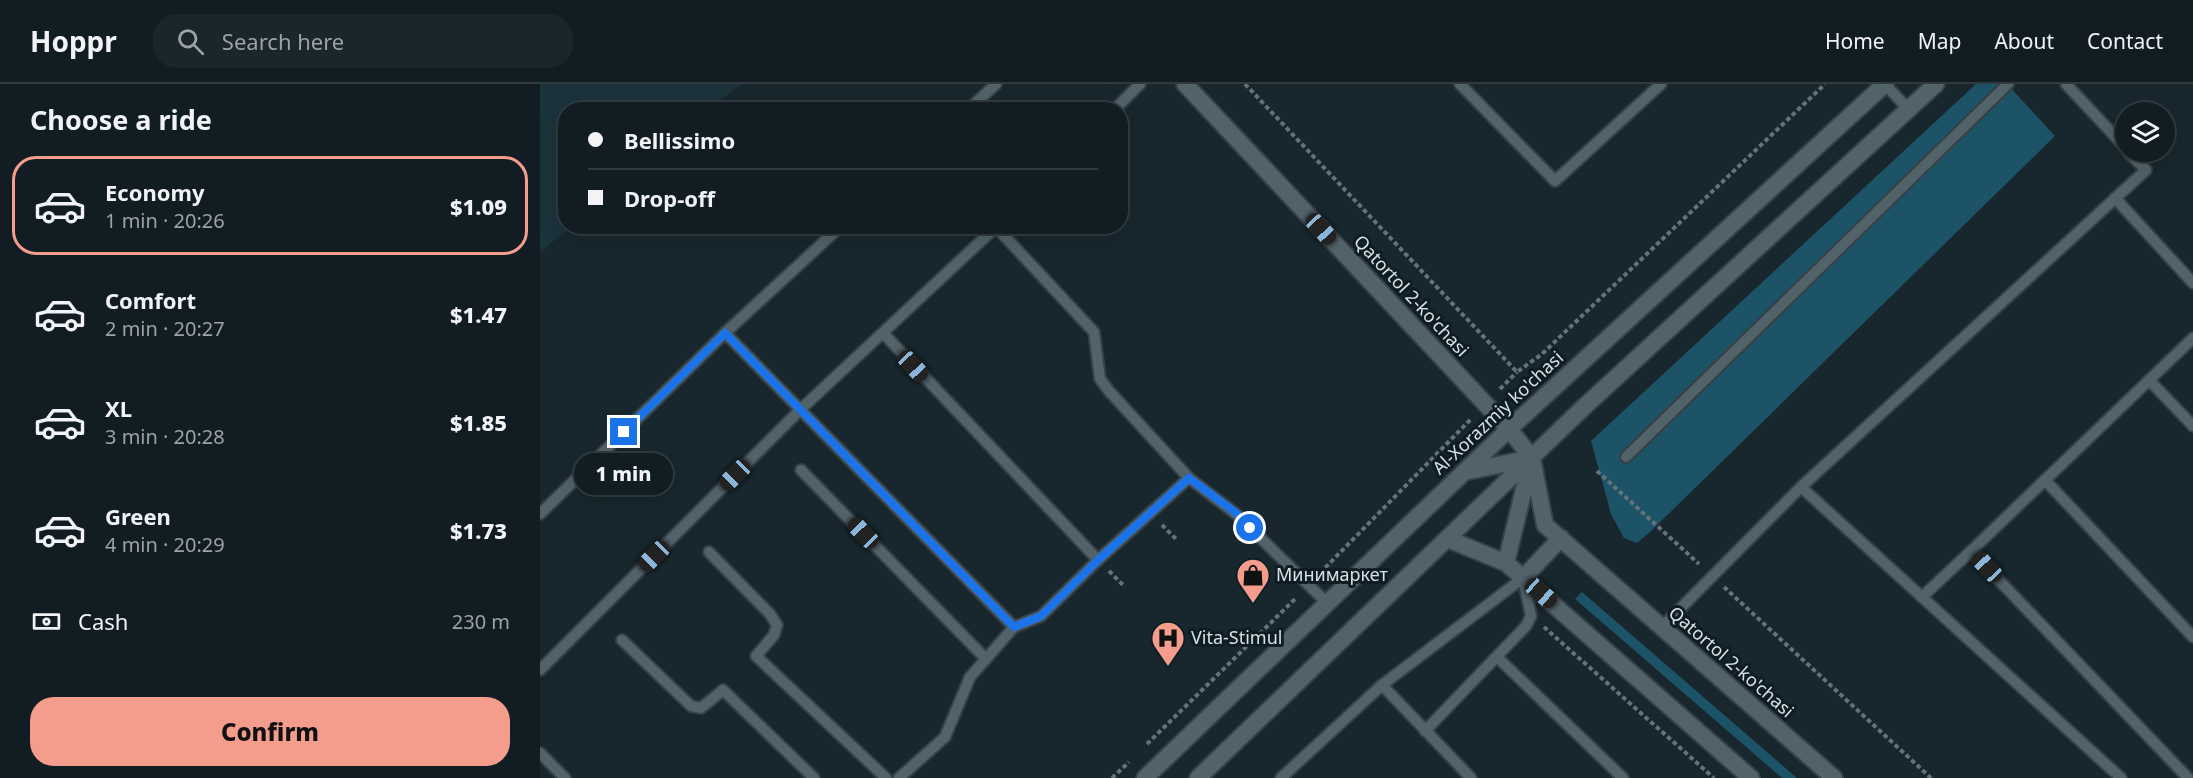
<!DOCTYPE html>
<meta charset="utf-8">
<style>
:root{--surface:#111d22;--page:#1a262a;--text:#f1f3f6;--muted:#9ca2a5;--line:#303b40;--accent:#f49d8d}
body{margin:0;font-family:"Noto Sans",sans-serif;background:var(--page);color:var(--text);height:100vh;display:flex;flex-direction:column;font-size:22px;white-space:nowrap}
*{box-sizing:border-box;margin:0}
p{font-size:20px;color:var(--muted)}
.icon{flex:none;width:33px;height:33px;fill:none;stroke:currentColor;stroke-width:2;stroke-linecap:round;stroke-linejoin:round}
.map{position:relative;flex:1;overflow:hidden}
.details{display:flex;flex-direction:column;background:var(--surface);width:540px}
.details>*{flex:none}
.hud{position:absolute;left:18px;top:18px;width:570px;height:132px;border-radius:24px;box-shadow:0 6px 24px #0002,0 0 0 2px var(--line);display:grid;align-content:center;height:132px;padding:0 30px;background:var(--surface)}
.fabs{position:absolute;left:1575px;top:18px;display:grid;gap:12px}
.fabs a{display:grid;place-items:center;width:60px;height:60px;border-radius:50%;background:var(--surface);box-shadow:0 6px 24px #0002,0 0 0 2px var(--line);font-size:30px}
.end{position:absolute;width:27px;height:27px;margin:-14px;border:8px solid #1a73e8;background:#fff;box-shadow:0 0 0 3px #fff}
.from{border-radius:50%}
.bubble{position:absolute;height:42px;border-radius:21px;background:var(--surface);box-shadow:0 6px 24px #0002,0 0 0 2px var(--line);font-size:20px;font-weight:800;line-height:42px;text-align:center}
.car{position:absolute;width:18px;height:36px;margin:-18px -9px;border-radius:8px;box-shadow:0 0 4px 2px #0007;background:linear-gradient(#222 24%,#8ab4d8 0 40%,#222 0 76%,#8ab4d8 0 86%,#222 0)}
.hud b{display:flex;align-items:center;gap:21px;height:57px;font-size:22px}
.hud b+b{border-top:2px solid var(--line)}
.hud i{width:15px;height:15px;background:var(--text)}
ul{padding:0;list-style:none}
li{display:flex;align-items:center;gap:18px;height:99px;margin:0 12px 9px;padding:0 18px;border:3px solid transparent;border-radius:24px}
li div{flex:1}
li b{display:block;font-size:22px}
li em{font-style:normal;font-weight:800}
li.active{border-color:var(--accent)}
li>.icon{width:54px;height:54px;stroke-width:1.5}
h2{padding:0 30px;font-size:27px;line-height:72px}
.pay{display:flex;align-items:center;gap:15px;height:66px;padding:0 30px;font-size:22px}
.pay p{margin-inline-start:auto}
.button{display:flex;gap:12px;margin-top:auto;padding:12px 30px}
.button a{flex:1;height:69px;border-radius:24px;background:var(--accent);color:#111;font-size:24px;font-weight:800;line-height:69px;text-align:center}
header{display:flex;align-items:center;gap:36px;box-sizing:border-box;height:84px;padding:0 30px;background:var(--surface);border-bottom:2px solid var(--line)}
header strong{font-size:28px}
nav{display:flex;gap:33px;margin-inline-start:auto;font-size:21px}
.search{width:420px;height:54px;background:var(--page);display:flex;align-items:center;gap:15px;box-sizing:border-box;padding:0 21px;border-radius:24px;color:var(--muted);font-size:22px}
main{display:flex;flex:1;min-height:0}
.map>svg:first-child{display:block}
.built{fill:#1b333b}
.forest{fill:#1d5366}
.lines{fill:none;stroke-linecap:round;stroke-linejoin:round}
.service-casing{stroke:#364147;stroke-width:14}
.secondary-casing{stroke:#364147;stroke-width:20}
.path{stroke:#657277;stroke-width:4;stroke-dasharray:4.5 3;stroke-linecap:butt}
.service{stroke:#516269;stroke-width:10}
.secondary{stroke:#516269;stroke-width:16}
.route{stroke:#1a73e8;stroke-width:8}
.labels{text-anchor:middle;stroke-width:6;stroke-linejoin:round;paint-order:stroke}
.street-label{font-size:18px;fill:#d7e1e5;stroke:#0e1d23}
.poi-label{font-size:18px;fill:#d7e1e5;stroke:#0e1d23;text-anchor:start}
</style>
<header>
<strong>Hoppr</strong>
<div class="search"><svg class="icon" aria-label="search" viewBox="0 0 24 24"><circle cx="10" cy="10" r="6"/><path d="M15 15l6 6"/></svg>Search here</div>
<nav><a>Home</a><a>Map</a><a>About</a><a>Contact</a></nav>
</header>
<main>
<section class="details">
<h2>Choose a ride</h2>
<ul>
<li class="active"><svg class="icon" aria-label="car" viewBox="0 0 24 24"><path d="M5 17H2v-5l4-1 3-4h7l3 4 3 1v5h-3M9 17h6M6 11h13"/><circle cx="7" cy="17" r="2"/><circle cx="17" cy="17" r="2"/></svg><div><b>Economy</b><p>1 min · 20:26</p></div><em>$1.09</em></li>
<li><svg class="icon" aria-label="car" viewBox="0 0 24 24"><path d="M5 17H2v-5l4-1 3-4h7l3 4 3 1v5h-3M9 17h6M6 11h13"/><circle cx="7" cy="17" r="2"/><circle cx="17" cy="17" r="2"/></svg><div><b>Comfort</b><p>2 min · 20:27</p></div><em>$1.47</em></li>
<li><svg class="icon" aria-label="car" viewBox="0 0 24 24"><path d="M5 17H2v-5l4-1 3-4h7l3 4 3 1v5h-3M9 17h6M6 11h13"/><circle cx="7" cy="17" r="2"/><circle cx="17" cy="17" r="2"/></svg><div><b>XL</b><p>3 min · 20:28</p></div><em>$1.85</em></li>
<li><svg class="icon" aria-label="car" viewBox="0 0 24 24"><path d="M5 17H2v-5l4-1 3-4h7l3 4 3 1v5h-3M9 17h6M6 11h13"/><circle cx="7" cy="17" r="2"/><circle cx="17" cy="17" r="2"/></svg><div><b>Green</b><p>4 min · 20:29</p></div><em>$1.73</em></li>
</ul>
<div class="pay"><svg class="icon" aria-label="cash" viewBox="0 0 24 24"><path d="M3 7h18v10H3z"/><circle cx="12" cy="12" r="2"/></svg>Cash<p>230 m</p></div>
<div class="button"><a>Confirm</a></div>
</section>
<div class="map">
<svg width="1653" height="694" viewBox="0 0 1653 694">
<rect width="100%" height="100%" fill="#17272d"/>
<path class="built" d="M0,0H201L170,25L26,26V142L31,143L0,168Z"/>
<g class="forest">
<path d="M1436,0H1467L1515,52L1110,448L1097,459L1084,454L1071,430L1051,357Z"/>
<path d="M1042,508L1257,694H1242L1035,515Z"/>
</g>
<g class="lines">
<defs>
<g id="service">
<path d="M920,0L1015,97L1121,0"/>
<path d="M1345,0L1368,25"/>
<path d="M1526,0L1586,64"/>
<path d="M428,26L456,0"/>
<path d="M574,26L600,0"/>
<path d="M1575,114L1653,199"/>
<path d="M456,143L554,248L560,295L569,307L649,394L696,430L787,519"/>
<path d="M185,249L474,543"/>
<path d="M343,249L558,476"/>
<path d="M1609,296L1653,342"/>
<path d="M1086,373L1468,0"/>
<path d="M261,386L446,575"/>
<path d="M1505,396L1653,553"/>
<path d="M1261,403L1606,86L1588,68"/>
<path d="M0,430L185,249L301,142"/>
<path d="M169,468L230,530L237,541L234,551L216,572L346,694"/>
<path d="M1382,513L1431,467"/>
<path d="M1122,543L1261,403L1581,694"/>
<path d="M82,556L151,622L161,624L183,606L274,694"/>
<path d="M957,573L1083,694"/>
<path d="M0,586L260,326L457,142"/>
<path d="M842,601L931,694"/>
<path d="M0,669L25,694"/>
<path d="M359,694L405,653L430,593L474,543L501,532L558,476L649,394"/>
<path d="M741,694L842,601L983,494L991,532L986,542L885,647"/>
<path d="M1648,694L1431,467L1653,254"/>
</g>
<g id="secondary">
<path d="M645,0L969,345L992,374L1005,441L1294,694"/>
<path d="M924,388L992,374"/>
<path d="M908,455L966,479L1211,694"/>
<path d="M966,479L990,380"/>
<path d="M983,494L1021,454"/>
<path d="M605,694L969,345L1345,0"/>
<path d="M658,694L1045,322L1396,0"/>
</g>
</defs>
<use href="#service" class="service-casing"/>
<use href="#secondary" class="secondary-casing"/>
<g class="path">
<path d="M705,0L977,288L1002,270L1285,0"/>
<path d="M960,305L977,288"/>
<path d="M1057,387L1159,480"/>
<path d="M622,441L636,455"/>
<path d="M569,487L585,503"/>
<path d="M780,489L932,334"/>
<path d="M1184,503L1391,694"/>
<path d="M1004,543L1174,694"/>
<path d="M607,660L756,514"/>
<path d="M572,694L589,678"/>
</g>
<use href="#service" class="service"/>
<use href="#secondary" class="secondary"/>
</g>
<g class="lines">
<path class="route" d="M84,348L185,249L474,543L501,532L558,476L649,394L696,429L710,444"/>
</g>
<defs>
<symbol id="shop-pin" viewBox="-11 -11 22 30"><path d="M0 17L-7.5 6A9.5 9.5 0 1 1 7.5 6Z" fill="#f49d8d" stroke="#0e1d23"/><path d="M-5-2.5h2.3a2.7 3.5 0 0 1 5.4 0H5L5.5 6h-11ZM-1.5-2.5h3a1.5 2.3 0 0 0-3 0Z" fill="#111"/></symbol>
<symbol id="hospital-pin" viewBox="-11 -11 22 30"><path d="M0 17L-7.5 6A9.5 9.5 0 1 1 7.5 6Z" fill="#f49d8d" stroke="#0e1d23"/><path d="M-5-5h3v3.5h4V-5h3V5h-3V1.5h-4V5h-3Z" fill="#111"/></symbol>
</defs>
<g fill-rule="evenodd">
<use href="#shop-pin" x="694" y="472" width="38" height="52"/>
<use href="#hospital-pin" x="609" y="535" width="38" height="52"/>
</g>
<g class="labels">
<g class="street-label">
<text transform="translate(871 212) rotate(47)" y="6">Qatortol 2-ko'chasi</text>
<text transform="translate(958 329) rotate(-43)" y="6">Al-Xorazmiy ko'chasi</text>
<text transform="translate(1191 578) rotate(41)" y="6">Qatortol 2-ko'chasi</text>
</g>
<g class="poi-label">
<text x="736" y="497">Минимаркет</text>
<text x="651" y="560">Vita-Stimul</text>
</g>
</g>
</svg>
<div class="fabs">
<a><svg class="icon" aria-label="layers" viewBox="0 0 24 24"><path d="M12 4l9 5-9 5-9-5zM3 14l9 5 9-5"/></svg></a>
</div>
<i class="end from" style="left:710px;top:444px"></i>
<i class="end" style="left:84px;top:348px"></i>
<div class="bubble" style="left:34px;top:369px;width:99px">1 min</div>
<i class="car" style="left:781px;top:145px;rotate:137deg"></i>
<i class="car" style="left:373px;top:282px;rotate:137deg"></i>
<i class="car" style="left:195px;top:391px;rotate:225deg"></i>
<i class="car" style="left:323px;top:449px;rotate:316deg"></i>
<i class="car" style="left:114px;top:472px;rotate:225deg"></i>
<i class="car" style="left:1447px;top:483px;rotate:317deg"></i>
<i class="car" style="left:1001px;top:509px;rotate:131deg"></i>
<div class="hud">
<b><i class="from"></i>Bellissimo</b>
<b><i></i>Drop-off</b>
</div>
</div>
</main>
